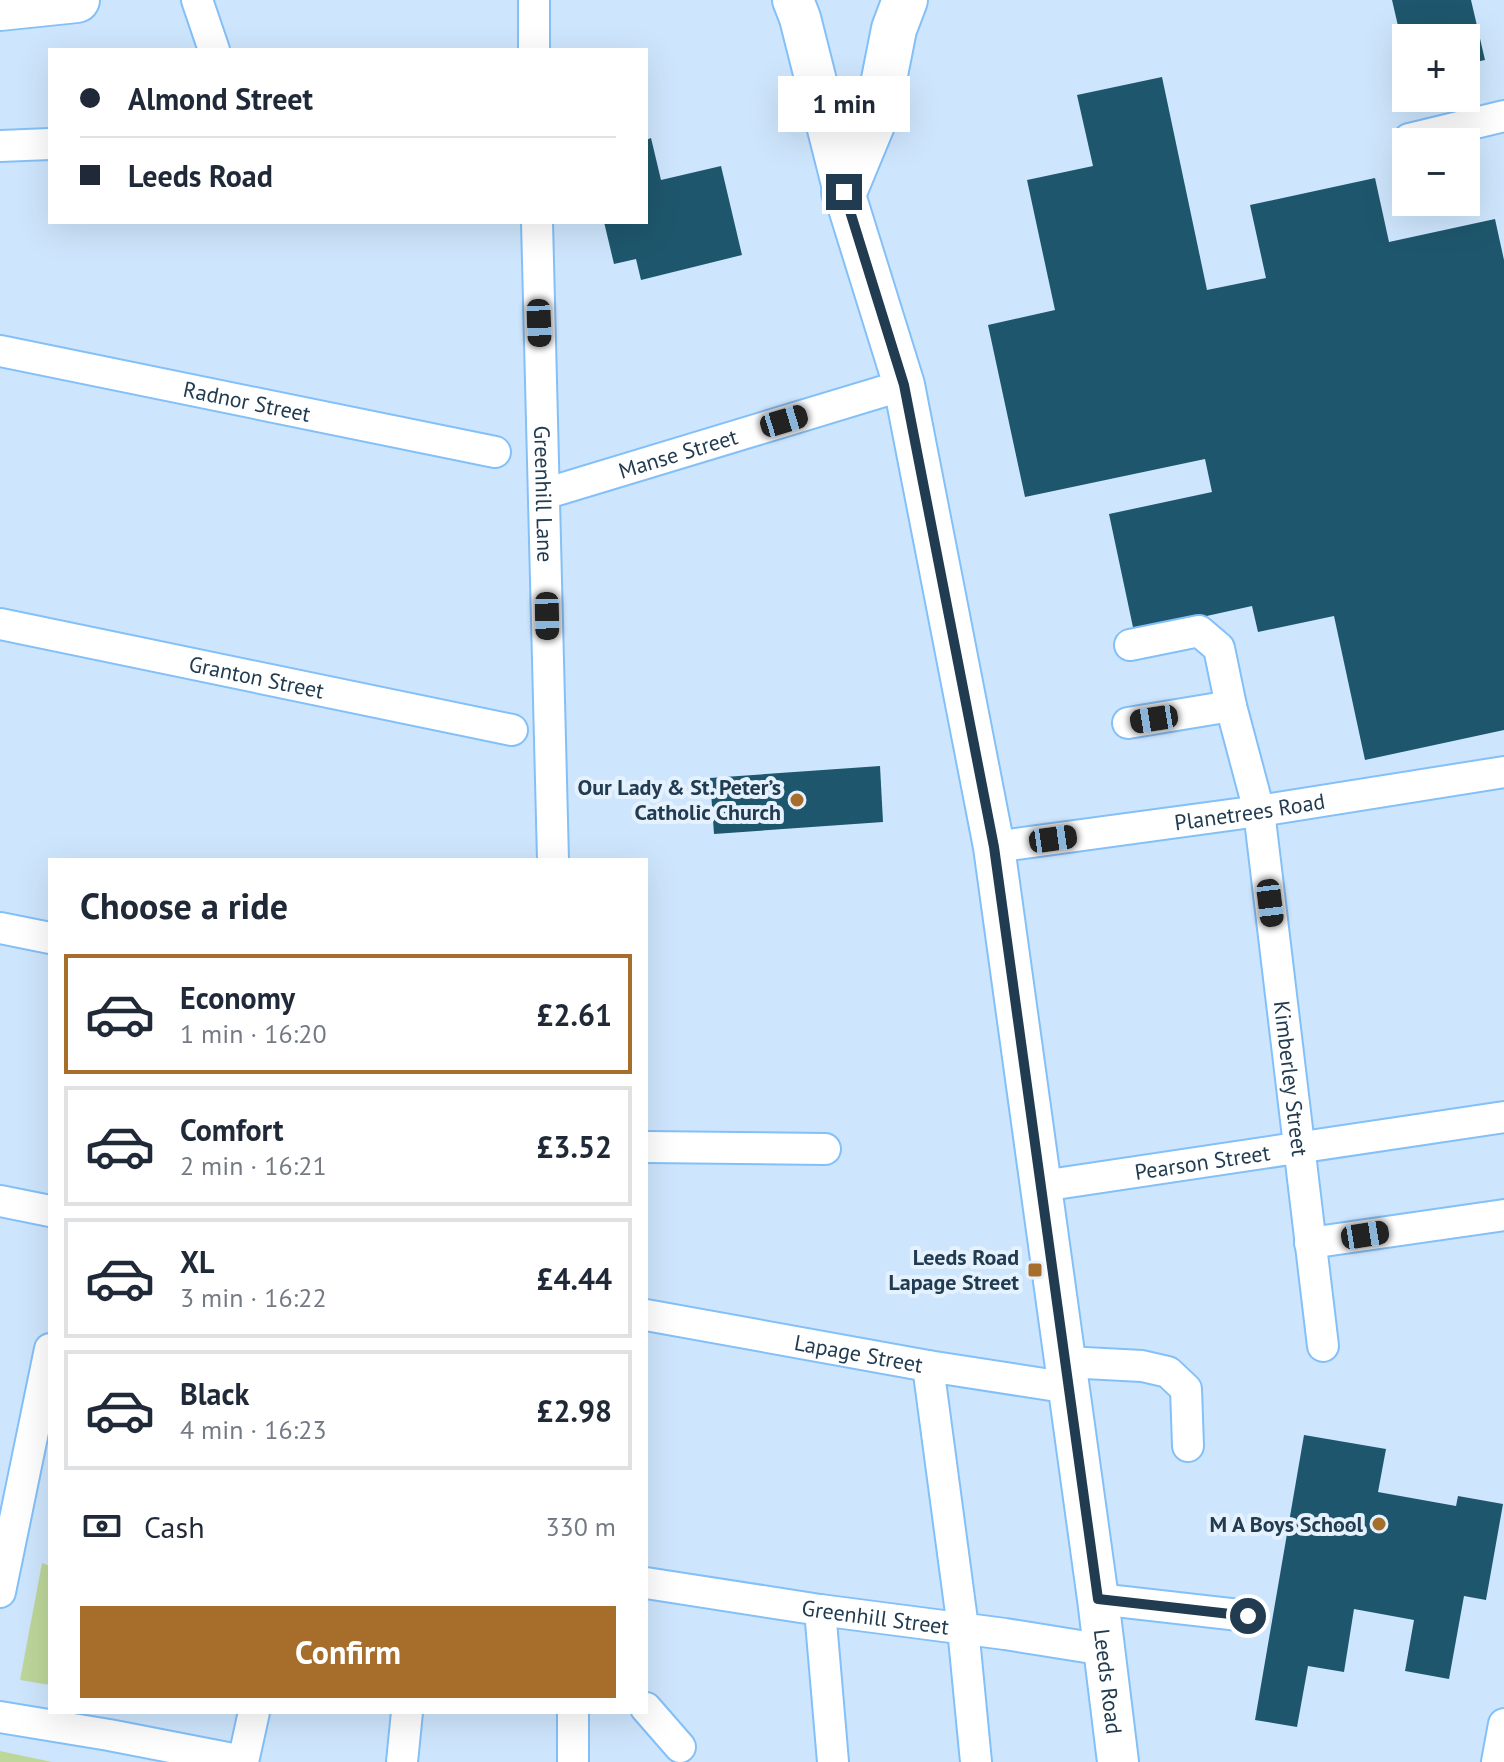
<!DOCTYPE html>
<meta charset="utf-8">
<style>
:root{--surface:#fff;--page:#f6f6f7;--text:#1f2937;--muted:#747a83;--line:#e0e1e3;--accent:#a66d2b}
body{margin:0;font-family:"PT Sans",sans-serif;background:var(--page);color:var(--text);height:100vh;display:flex;flex-direction:column;font-size:30px;white-space:nowrap}
*{box-sizing:border-box;margin:0}
p{font-size:26px;color:var(--muted)}
.icon{flex:none;width:44px;height:44px;fill:none;stroke:currentColor;stroke-width:2;stroke-linecap:round;stroke-linejoin:round}
.map{position:relative;flex:1;overflow:hidden}
.details{position:absolute;left:48px;top:858px;width:600px;height:856px;display:flex;flex-direction:column;background:var(--surface);border-radius:0px;box-shadow:0 8px 32px #0002}
.details>*{flex:none}
.top-card{position:absolute;left:48px;top:48px;width:600px;height:176px;border-radius:0px;box-shadow:0 8px 32px #0002;display:grid;align-content:center;height:176px;padding:0 32px;background:var(--surface)}
.buttons{position:absolute;left:1392px;top:24px;display:grid;gap:16px}
.buttons a{display:grid;place-items:center;width:88px;height:88px;border-radius:0px;background:var(--surface);box-shadow:0 8px 32px #0002;font-size:40px}
.end{position:absolute;width:36px;height:36px;margin:-18px;border:10px solid #213b51;background:#fff;box-shadow:0 0 0 4px #fff}
.from{border-radius:50%}
.bubble{position:absolute;height:56px;border-radius:0px;background:var(--surface);box-shadow:0 8px 32px #0002;font-size:26px;font-weight:700;line-height:56px;text-align:center}
.car{position:absolute;width:24px;height:48px;margin:-24px -12px;border-radius:10px;box-shadow:0 0 6px 2px #0007;background:linear-gradient(#222 24%,#8ab4d8 0 40%,#222 0 76%,#8ab4d8 0 86%,#222 0)}
.top-card b{display:flex;align-items:center;gap:28px;height:76px;font-size:30px}
.top-card b+b{border-top:2px solid var(--line)}
.top-card i{width:20px;height:20px;background:var(--text)}
ul{padding:0;list-style:none}
li{display:flex;align-items:center;gap:24px;height:120px;margin:0 16px 12px;padding:0 16px;border:4px solid var(--line);border-radius:0px}
li div{flex:1}
li b{display:block;font-size:30px}
li em{font-style:normal;font-weight:700}
li.active{border-color:var(--accent)}
li>.icon{width:72px;height:72px;stroke-width:1.5}
h2{padding:0 32px;font-size:36px;line-height:96px}
.pay{display:flex;align-items:center;gap:20px;height:88px;padding:0 32px;font-size:30px}
.pay p{margin-inline-start:auto}
.action{display:flex;gap:16px;margin-top:auto;padding:16px 32px}
.action a{flex:1;height:92px;border-radius:0px;background:var(--accent);color:#fff;font-size:32px;font-weight:700;line-height:92px;text-align:center}
.map>svg:first-child{display:block}
.green{fill:#bdd69a}
.building{fill:#1e576d}
.lines{fill:none;stroke-linecap:round;stroke-linejoin:round}
.minor-casing{stroke:#84c0f8;stroke-width:34}
.major-casing{stroke:#84c0f8;stroke-width:44}
.highway-casing{stroke:#84c0f8;stroke-width:48}
.minor{stroke:#fff;stroke-width:30}
.major{stroke:#fff;stroke-width:40}
.highway{stroke:#fff;stroke-width:44}
.route{stroke:#213b51;stroke-width:10}
.poi-dot{fill:#a66d2b;stroke:#e5f1fd;stroke-width:3}
.labels{text-anchor:middle;stroke-width:8;stroke-linejoin:round;paint-order:stroke}
.street-label{font-size:22px;fill:#213b51;stroke:#e5f1fd}
.poi-label{font-size:22px;font-weight:bold;fill:#213b51;stroke:#e5f1fd;text-anchor:end}
</style>
<div class="map">
<svg width="1504" height="1762" viewBox="0 0 1504 1762">
<rect width="100%" height="100%" fill="#cee6fd"/>
<g class="green">
<path d="M42,1563L50,1566V1685L20,1680Z"/>
<path d="M0,1751L52,1762H0Z"/>
</g>
<g class="building">
<path d="M1392,0H1471L1485,60L1466,64V38H1406L1405,56Z"/>
<path d="M1162,77L1207,290L1266,278L1250,205L1375,178L1389,242L1495,219L1504,260V730L1365,760L1334,616L1258,632L1252,606L1134,632L1109,514L1212,492L1205,459L1025,497L988,325L1055,310L1027,180L1093,166L1077,95Z"/>
<path d="M651,138L661,180L721,166L742,255L641,280L636,259L614,264L604,222H646V140Z"/>
<path d="M880,766L883,822L714,834L710,778Z"/>
<path d="M1304,1435L1386,1449L1378,1492L1456,1506L1458,1496L1503,1504L1486,1600L1464,1596L1449,1679L1405,1671L1414,1620L1354,1609L1344,1672L1308,1666L1297,1727L1255,1720Z"/>
</g>
<g class="lines">
<defs>
<g id="minor">
<path d="M197,0L214,50"/>
<path d="M534,50V0"/>
<path d="M1409,139L1504,116"/>
<path d="M0,146L50,144"/>
<path id="s1" d="M537,222L553,860"/>
<path id="s2" d="M0,351L495,452"/>
<path id="s3" d="M544,494L904,385"/>
<path id="s4" d="M0,624L512,730"/>
<path id="s5" d="M1130,645L1199,631L1219,648L1231,706L1259,811L1323,1346"/>
<path d="M1128,723L1231,706"/>
<path id="s6" d="M994,847L1259,811L1504,772"/>
<path d="M0,928L50,938"/>
<path d="M646,1147L825,1149"/>
<path id="s7" d="M1042,1186L1504,1117"/>
<path d="M0,1201L50,1211"/>
<path d="M1310,1243L1504,1215"/>
<path id="s8" d="M646,1315L928,1366L1070,1388"/>
<path d="M1066,1362L1142,1366L1168,1372L1186,1389L1188,1446"/>
<path d="M928,1366L963,1628L976,1762"/>
<path id="s9" d="M646,1583L820,1610L1005,1634L1105,1650"/>
<path d="M0,1592L50,1349"/>
<path d="M1098,1599L1248,1616"/>
<path d="M820,1610L833,1762"/>
<path d="M646,1708L680,1747"/>
<path d="M573,1712V1762"/>
<path d="M0,1717L109,1735L243,1761"/>
<path d="M243,1762L254,1712"/>
<path d="M402,1762L407,1712"/>
<path d="M1497,1762L1504,1724"/>
</g>
<g id="major">
<path id="s10" d="M793,0L800,18L844,192L904,385L994,847L1098,1599L1118,1762"/>
</g>
<g id="highway">
<path d="M0,8L77,0"/>
<path d="M844,192L878,110L894,29L905,0"/>
</g>
</defs>
<use href="#minor" class="minor-casing"/>
<use href="#major" class="major-casing"/>
<use href="#highway" class="highway-casing"/>
<use href="#minor" class="minor"/>
<use href="#major" class="major"/>
<use href="#highway" class="highway"/>
</g>
<g class="lines">
<path class="route" d="M844,192L904,385L994,847L1098,1599L1248,1616"/>
</g>
<g class="poi-dot">
<circle cx="797" cy="800" r="8"/>
<rect x="1027" y="1262" width="16" height="16" rx="4"/>
<circle cx="1379" cy="1524" r="8"/>
</g>
<g class="labels">
<g class="street-label">
<text dy="8" stroke="none"><textPath href="#s2" startOffset="252">Radnor Street</textPath></text>
<text dy="8" stroke="none"><textPath href="#s3" startOffset="140">Manse Street</textPath></text>
<text dy="8" stroke="none"><textPath href="#s1" startOffset="272">Greenhill Lane</textPath></text>
<text dy="8" stroke="none"><textPath href="#s4" startOffset="262">Granton Street</textPath></text>
<text dy="8" stroke="none"><textPath href="#s6" startOffset="258">Planetrees Road</textPath></text>
<text dy="8" stroke="none"><textPath href="#s5" startOffset="534">Kimberley Street</textPath></text>
<text dy="8" stroke="none"><textPath href="#s7" startOffset="162">Pearson Street</textPath></text>
<text dy="8" stroke="none"><textPath href="#s8" startOffset="216">Lapage Street</textPath></text>
<text dy="8" stroke="none"><textPath href="#s9" startOffset="232">Greenhill Street</textPath></text>
<text dy="8" stroke="none"><textPath href="#s10" startOffset="1714">Leeds Road</textPath></text>
</g>
<g class="poi-label">
<text x="781" y="795">Our Lady &amp; St. Peter’s<tspan x="781" dy="25">Catholic Church</tspan></text>
<text x="1019" y="1265">Leeds Road<tspan x="1019" dy="25">Lapage Street</tspan></text>
<text x="1363" y="1532">M A Boys School</text>
</g>
</g>
</svg>
<div class="buttons">
<a>+</a>
<a>−</a>
</div>
<i class="end from" style="left:1248px;top:1616px"></i>
<i class="end" style="left:844px;top:192px"></i>
<div class="bubble" style="left:778px;top:76px;width:132px">1 min</div>
<i class="car" style="left:539px;top:323px;rotate:178deg"></i>
<i class="car" style="left:784px;top:421px;rotate:73deg"></i>
<i class="car" style="left:547px;top:616px;rotate:179deg"></i>
<i class="car" style="left:1154px;top:719px;rotate:261deg"></i>
<i class="car" style="left:1053px;top:839px;rotate:82deg"></i>
<i class="car" style="left:1270px;top:903px;rotate:173deg"></i>
<i class="car" style="left:1365px;top:1235px;rotate:81deg"></i>
<div class="top-card">
<b><i class="from"></i>Almond Street</b>
<b><i></i>Leeds Road</b>
</div>
<section class="details">
<h2>Choose a ride</h2>
<ul>
<li class="active"><svg class="icon" aria-label="car" viewBox="0 0 24 24"><path d="M5 17H2v-5l4-1 3-4h7l3 4 3 1v5h-3M9 17h6M6 11h13"/><circle cx="7" cy="17" r="2"/><circle cx="17" cy="17" r="2"/></svg><div><b>Economy</b><p>1 min · 16:20</p></div><em>£2.61</em></li>
<li><svg class="icon" aria-label="car" viewBox="0 0 24 24"><path d="M5 17H2v-5l4-1 3-4h7l3 4 3 1v5h-3M9 17h6M6 11h13"/><circle cx="7" cy="17" r="2"/><circle cx="17" cy="17" r="2"/></svg><div><b>Comfort</b><p>2 min · 16:21</p></div><em>£3.52</em></li>
<li><svg class="icon" aria-label="car" viewBox="0 0 24 24"><path d="M5 17H2v-5l4-1 3-4h7l3 4 3 1v5h-3M9 17h6M6 11h13"/><circle cx="7" cy="17" r="2"/><circle cx="17" cy="17" r="2"/></svg><div><b>XL</b><p>3 min · 16:22</p></div><em>£4.44</em></li>
<li><svg class="icon" aria-label="car" viewBox="0 0 24 24"><path d="M5 17H2v-5l4-1 3-4h7l3 4 3 1v5h-3M9 17h6M6 11h13"/><circle cx="7" cy="17" r="2"/><circle cx="17" cy="17" r="2"/></svg><div><b>Black</b><p>4 min · 16:23</p></div><em>£2.98</em></li>
</ul>
<div class="pay"><svg class="icon" aria-label="cash" viewBox="0 0 24 24"><path d="M3 7h18v10H3z"/><circle cx="12" cy="12" r="2"/></svg>Cash<p>330 m</p></div>
<div class="action"><a>Confirm</a></div>
</section>
</div>
